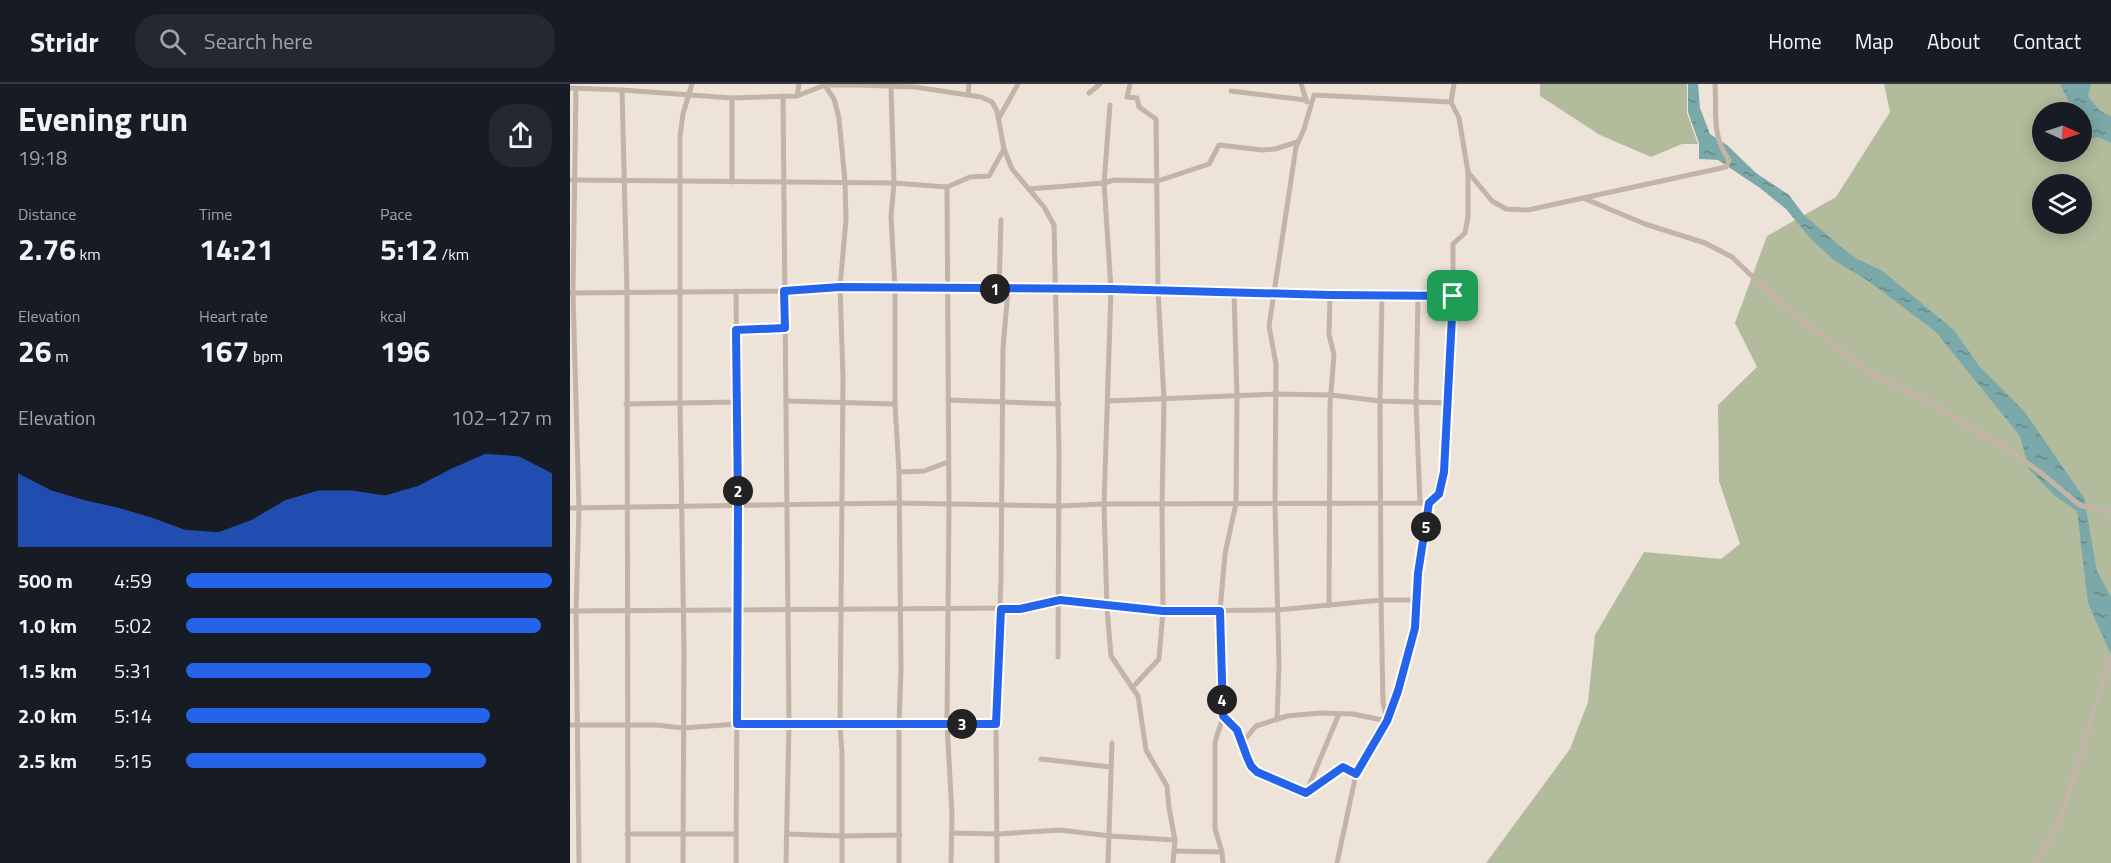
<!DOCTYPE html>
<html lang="en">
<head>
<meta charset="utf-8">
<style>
  :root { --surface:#171b24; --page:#242831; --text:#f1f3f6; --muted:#9ea1a6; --line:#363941; --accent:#2563eb }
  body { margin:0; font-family:"Titillium Web",sans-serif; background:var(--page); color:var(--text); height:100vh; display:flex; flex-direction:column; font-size:22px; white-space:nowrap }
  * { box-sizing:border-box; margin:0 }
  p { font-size:20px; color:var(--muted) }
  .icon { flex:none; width:33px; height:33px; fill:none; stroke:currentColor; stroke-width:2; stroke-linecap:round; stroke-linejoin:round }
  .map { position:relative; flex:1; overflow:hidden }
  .panel { display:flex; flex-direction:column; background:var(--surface); width:570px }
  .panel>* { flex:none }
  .needle { width:39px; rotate:93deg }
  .buttons { position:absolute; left:1462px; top:18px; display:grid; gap:12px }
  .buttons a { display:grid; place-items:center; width:60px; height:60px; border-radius:50%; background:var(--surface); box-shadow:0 3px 15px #0003; font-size:30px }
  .pin { position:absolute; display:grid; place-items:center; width:51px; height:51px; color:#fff; margin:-26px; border-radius:12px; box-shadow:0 3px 9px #0006 }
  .km { position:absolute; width:30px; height:30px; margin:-15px; border-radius:50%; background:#222; color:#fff; font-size:16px; line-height:30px; text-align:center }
  .round { display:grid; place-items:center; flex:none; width:63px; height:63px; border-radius:24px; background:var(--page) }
  .head { display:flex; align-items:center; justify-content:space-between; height:102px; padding:0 18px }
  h1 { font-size:33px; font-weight:700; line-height:45px }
  .metrics { display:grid; grid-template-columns:repeat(3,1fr); gap:9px; height:102px; padding:6px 18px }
  .metrics div { display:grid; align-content:center }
  .metrics b { font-size:30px; font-weight:700 }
  .metrics small { font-size:16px; font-weight:400 }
  .metrics p { font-size:16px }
  .chart { height:168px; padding:12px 18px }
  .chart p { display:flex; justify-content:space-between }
  .chart svg { width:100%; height:108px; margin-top:6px; fill:var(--accent); opacity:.7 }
  ul { padding:0 18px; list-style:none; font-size:20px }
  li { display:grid; grid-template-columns:96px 72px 1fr; align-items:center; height:45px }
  li i { height:15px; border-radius:8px; background:var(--accent) }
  header { display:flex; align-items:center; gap:36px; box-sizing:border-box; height:84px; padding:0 30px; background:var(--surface); border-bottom:2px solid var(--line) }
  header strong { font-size:28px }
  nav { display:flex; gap:33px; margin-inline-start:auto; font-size:21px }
  .search { width:420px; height:54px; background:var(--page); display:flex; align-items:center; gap:15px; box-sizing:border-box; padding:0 21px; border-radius:24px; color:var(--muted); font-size:22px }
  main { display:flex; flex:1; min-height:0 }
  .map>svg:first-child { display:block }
  .green { fill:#b2bb9b; fill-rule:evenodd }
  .water { fill:url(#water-ripples) }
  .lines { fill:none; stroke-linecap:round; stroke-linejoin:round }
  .minor { stroke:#c4b3a7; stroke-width:5 }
  .route-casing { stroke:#fff; stroke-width:12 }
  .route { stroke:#2563eb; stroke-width:8 }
</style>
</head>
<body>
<header>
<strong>Stridr</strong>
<div class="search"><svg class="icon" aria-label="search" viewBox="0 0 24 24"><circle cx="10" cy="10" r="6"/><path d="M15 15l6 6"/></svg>Search here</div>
<nav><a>Home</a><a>Map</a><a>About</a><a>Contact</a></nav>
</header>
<main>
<section class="panel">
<div class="head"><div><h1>Evening run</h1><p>19:18</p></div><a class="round"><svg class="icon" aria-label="share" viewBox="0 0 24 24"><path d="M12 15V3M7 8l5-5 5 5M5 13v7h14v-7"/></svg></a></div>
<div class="metrics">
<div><p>Distance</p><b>2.76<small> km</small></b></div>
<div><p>Time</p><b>14:21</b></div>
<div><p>Pace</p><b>5:12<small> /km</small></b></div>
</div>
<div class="metrics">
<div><p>Elevation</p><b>26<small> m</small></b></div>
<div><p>Heart rate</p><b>167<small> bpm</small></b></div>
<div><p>kcal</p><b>196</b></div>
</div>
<div class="chart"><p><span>Elevation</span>102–127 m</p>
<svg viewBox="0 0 160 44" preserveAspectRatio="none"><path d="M0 44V14L10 21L20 25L30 28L40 32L50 37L60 38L70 33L80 25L90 21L100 21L110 23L120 19L130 12L140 6L150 7L160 14V44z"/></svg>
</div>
<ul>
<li><b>500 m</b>4:59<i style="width:100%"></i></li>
<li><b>1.0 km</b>5:02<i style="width:97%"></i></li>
<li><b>1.5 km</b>5:31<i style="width:67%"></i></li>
<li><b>2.0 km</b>5:14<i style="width:83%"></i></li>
<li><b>2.5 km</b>5:15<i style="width:82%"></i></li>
</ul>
</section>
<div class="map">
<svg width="1541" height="779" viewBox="0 0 1541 779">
  <defs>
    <pattern id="water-ripples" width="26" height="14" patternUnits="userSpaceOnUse" patternTransform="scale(1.5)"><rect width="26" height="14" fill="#7ba8a8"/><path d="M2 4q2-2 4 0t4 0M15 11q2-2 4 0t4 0" fill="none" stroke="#658989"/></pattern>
  </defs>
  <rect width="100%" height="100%" fill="#eee3d9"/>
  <g class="green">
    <path d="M970 0H1117V29L1128 60H1112L1081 73 1030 51 970 12Z"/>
    <path d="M1314 0H1541V779H916L1000 665 1018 618 1025 551 1074 468 1151 475 1170 460 1149 397 1148 321 1187 283 1165 239 1197 152 1266 113 1320 28ZM1473 28H1512V68H1473ZM1473 100H1512V140H1473Z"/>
  </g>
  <g class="water">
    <path d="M1118 0H1128L1130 24 1140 50 1157 61 1186 89 1219 111 1234 131 1271 163 1287 175 1311 186 1384 246 1409 282 1454 327 1514 414 1527 487 1541 513V571L1518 519 1507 427 1485 412 1459 385 1450 352 1366 248 1297 196 1265 177 1241 155 1216 125 1190 104 1148 76 1129 75V59L1118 28Z"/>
    <path d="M1490 0H1521L1518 12 1530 27 1541 32V59L1528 53 1515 56 1512 52V28H1501L1500 20Z"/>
  </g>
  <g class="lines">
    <g class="minor">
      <path d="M254 0 264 15 269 34 275 98 276 135 270 203 273 293 270 641 272 669V779"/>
      <path d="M560 0 557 13 567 14 569 23 586 35 588 206 594 316 592 421 593 527 589 575 562 604"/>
      <path d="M731 0 737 18"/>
      <path d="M321 3 324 99 321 133 325 204V320L329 388 331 586 329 639V779"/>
      <path d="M0 4 52 6 162 14 227 12 255 1H288L345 3 411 13 422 18 427 27 434 65 442 85 474 123 484 141 489 367 488 573"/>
      <path d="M6 4 3 209 9 425 6 527 9 779"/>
      <path d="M52 6 57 208 58 779"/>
      <path d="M661 7 736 16"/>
      <path d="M519 9 530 0"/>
      <path d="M398 11 399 0"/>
      <path d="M213 12 219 640 216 779"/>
      <path d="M227 12 229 0"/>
      <path d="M540 21 534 99 541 205 534 420 537 524 541 572 568 612 576 666 597 702 599 724 605 756 603 779"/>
      <path d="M429 34 448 0"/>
      <path d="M898 88 922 117 936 125 958 126 1156 83 1159 76C1141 50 1147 30 1145 0"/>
      <path d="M2 96 324 99 377 103 400 93 419 92 434 65"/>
      <path d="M162 98V14"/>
      <path d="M377 103 379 420 377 640 382 731 381 779"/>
      <path d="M459 105 534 99 544 96 588 97 639 80 649 61 692 66 705 65 727 58"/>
      <path d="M1013 114 1075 140 1135 159 1162 173 1208 217 1298 288 1358 318 1437 365 1470 388 1507 419 1512 422 1541 428"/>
      <path d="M429 205 431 136"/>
      <path d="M664 208 667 313 666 419 655 470 650 527 653 632C657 637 664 641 667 647 676 660 675 676 687 688L736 709"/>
      <path d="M0 209 214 207 270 203 541 205 760 211 883 212"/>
      <path d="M812 211 810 317 811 516 813 618 817 637"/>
      <path d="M848 211 846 318 850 419"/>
      <path d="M166 246 215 244"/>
      <path d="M378 316 489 320"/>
      <path d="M217 317 325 320"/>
      <path d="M538 317 706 310 761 311 810 317 878 319"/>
      <path d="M56 320 167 318"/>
      <path d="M329 388 354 387 378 378"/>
      <path d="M0 424 329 419 490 422 532 420 859 419 869 410 872 401 883 220V160L895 149 898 133V88L889 34 881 18 884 0"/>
      <path d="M759 522 760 320 764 271 759 250 760 211"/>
      <path d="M0 527 450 524 490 516 593 527 707 526 811 516H848"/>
      <path d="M653 632C651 642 647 649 645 659V745L652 768 653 779"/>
      <path d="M707 636 709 582 705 421 706 280 699 242 726 63 734 45 744 11 881 18"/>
      <path d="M0 641H86L113 644 167 640H426"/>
      <path d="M672 659 686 642 717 632 750 629 783 630 817 637"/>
      <path d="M471 675 540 683"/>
      <path d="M737 708 773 683 786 690"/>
      <path d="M736 709 769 630"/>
      <path d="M382 749 428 750 490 746 540 752 605 756"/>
      <path d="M57 750H165"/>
      <path d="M217 750 272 752 330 751"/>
      <path d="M604 767 652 768"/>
      <path d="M113 779 114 568 110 319V52L113 30 122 0"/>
      <path d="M166 779 168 422 166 207"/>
      <path d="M427 779 426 640 431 493 433 264 438 206"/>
      <path d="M538 779 542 659"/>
      <path d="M767 779 786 690 817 637 828 607 845 544 848 489 859 419"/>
      <path d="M1466 779 1480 756 1492 731 1541 571"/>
    </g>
  </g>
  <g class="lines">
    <defs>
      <path id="route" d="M270 203 541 205 760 211 883 212 874 388 869 410 859 419 848 489 845 544 828 607 817 637 786 690 773 683 736 709 687 688 681 682 677 673 667 646 653 632 650 527H593L490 516 450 525H431L426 640H167L168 422 166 246 215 244 214 207Z"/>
    </defs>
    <use href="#route" class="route-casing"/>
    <use href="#route" class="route"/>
  </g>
</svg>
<div class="buttons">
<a><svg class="needle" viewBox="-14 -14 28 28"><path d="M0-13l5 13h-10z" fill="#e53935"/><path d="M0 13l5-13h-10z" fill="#9ea1a6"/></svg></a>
<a><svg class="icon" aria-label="layers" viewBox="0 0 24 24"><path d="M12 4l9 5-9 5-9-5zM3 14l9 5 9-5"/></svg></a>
</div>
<div class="pin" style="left:883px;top:212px;background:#1e9e55"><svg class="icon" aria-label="arrive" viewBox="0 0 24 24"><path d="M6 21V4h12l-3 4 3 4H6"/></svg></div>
<b class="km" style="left:425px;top:205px">1</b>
<b class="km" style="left:168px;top:407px">2</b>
<b class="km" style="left:392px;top:640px">3</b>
<b class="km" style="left:652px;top:616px">4</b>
<b class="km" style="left:856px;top:443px">5</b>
</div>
</main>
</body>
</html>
